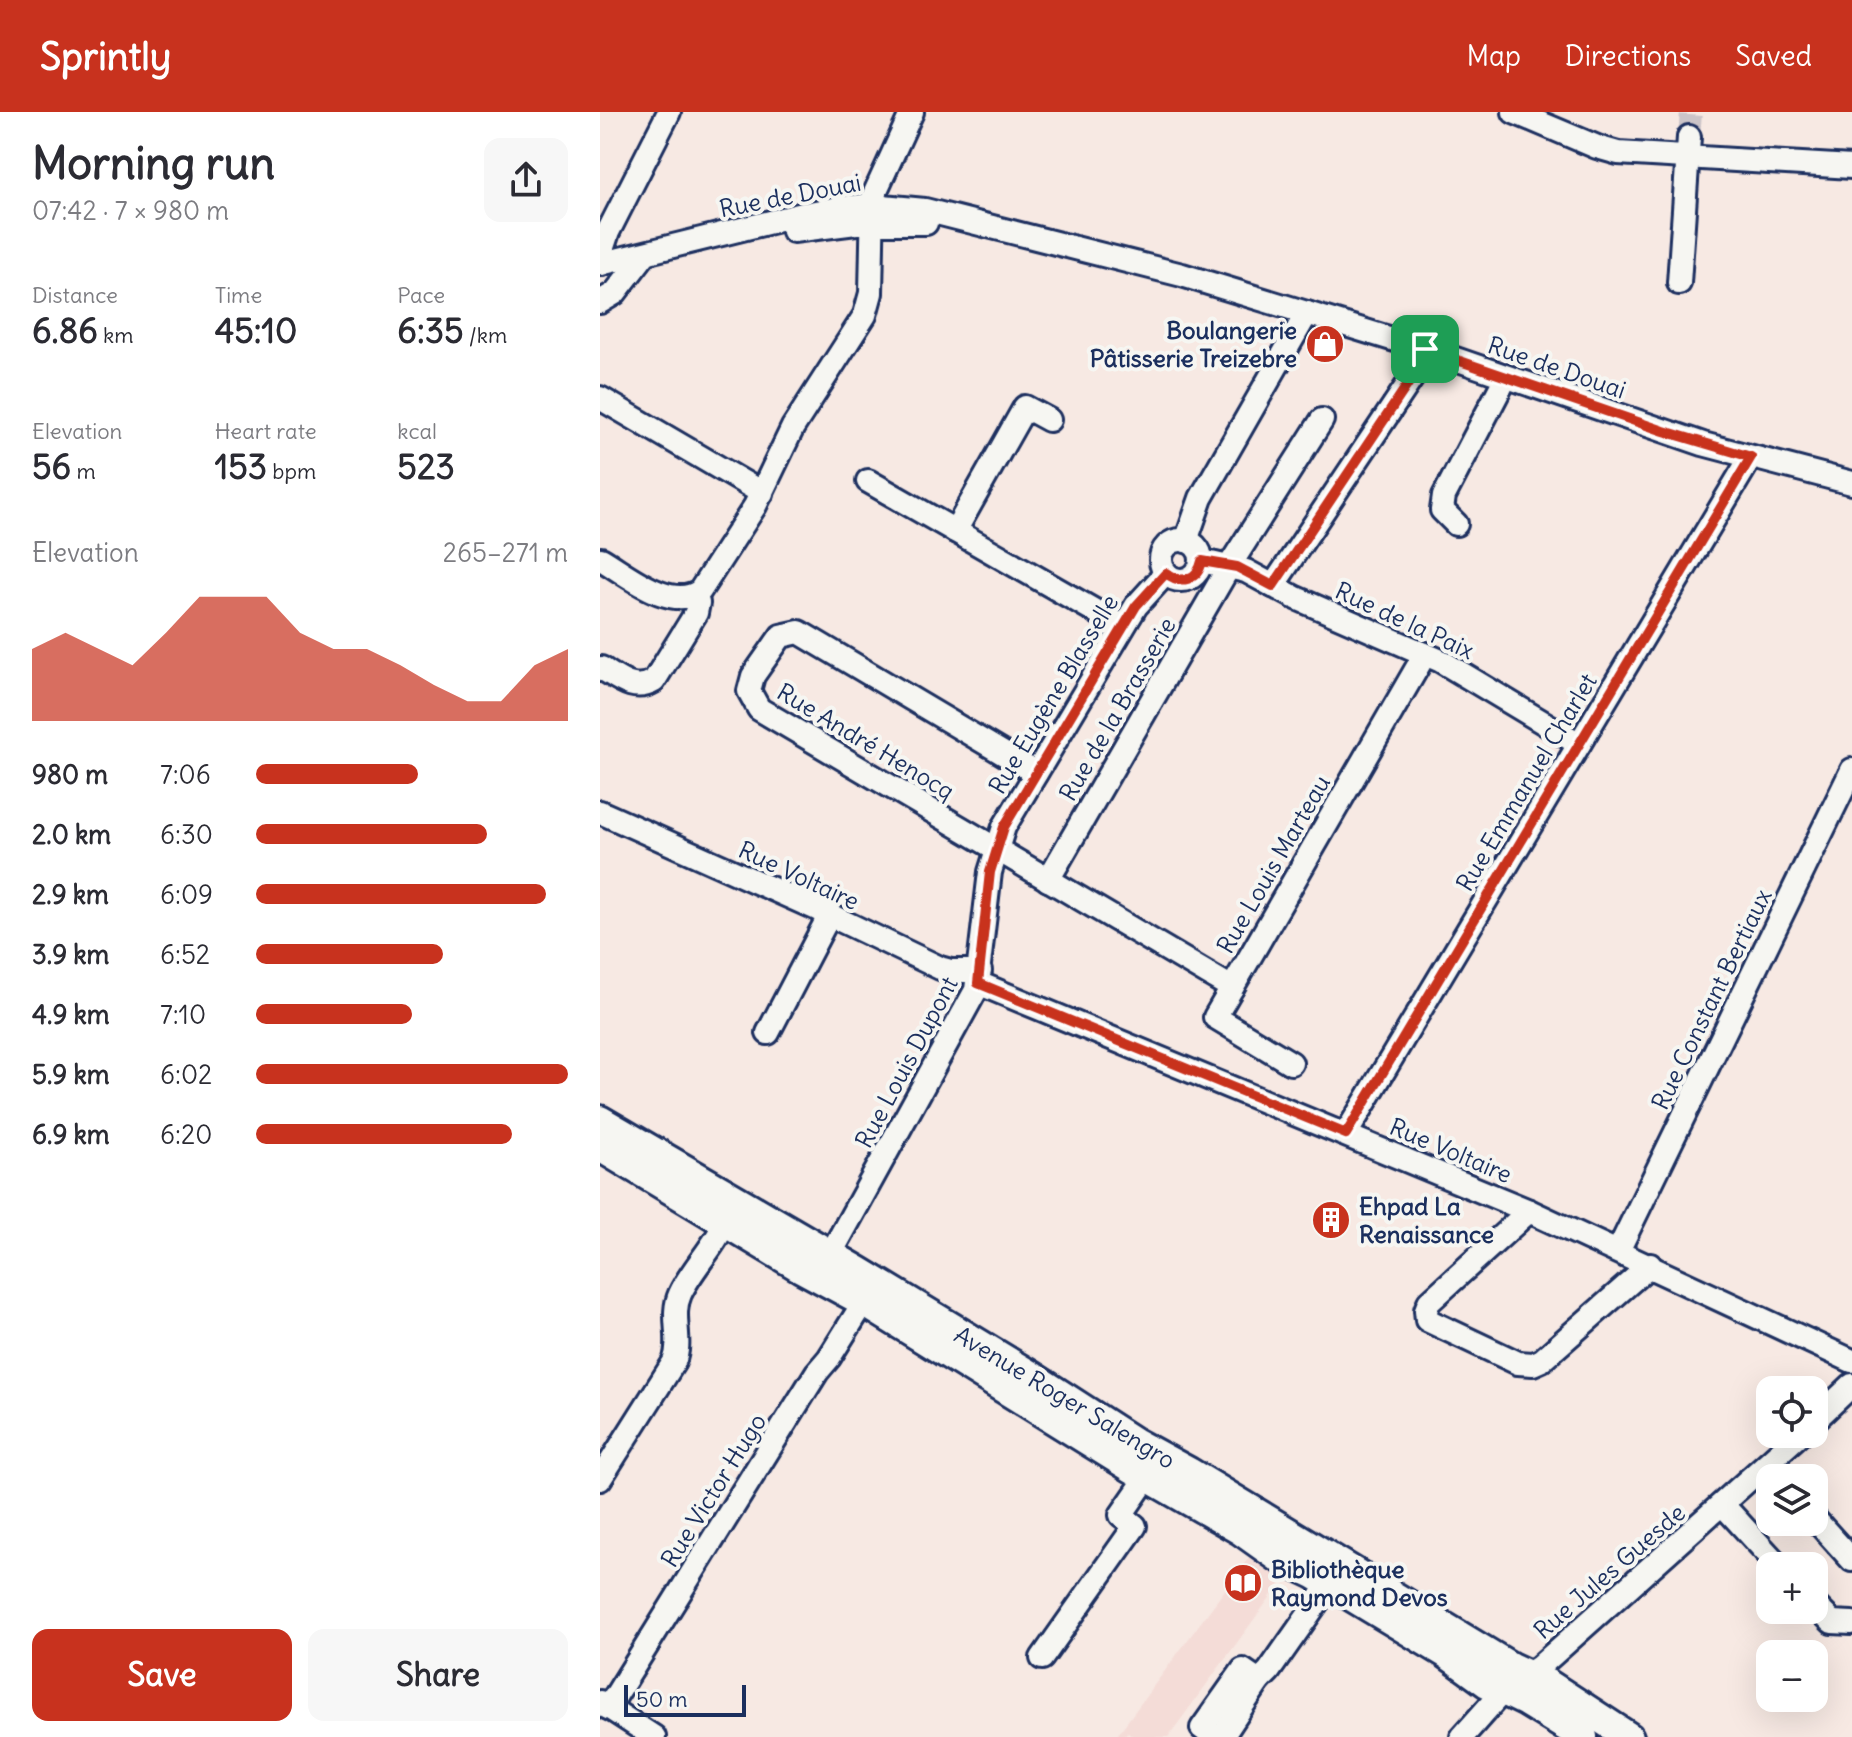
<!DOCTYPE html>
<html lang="en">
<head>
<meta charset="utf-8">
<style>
  :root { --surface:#fff; --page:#f7f7f7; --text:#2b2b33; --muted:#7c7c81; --accent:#c8321e }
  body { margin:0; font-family:Delius,sans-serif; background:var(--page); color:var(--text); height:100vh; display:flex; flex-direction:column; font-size:30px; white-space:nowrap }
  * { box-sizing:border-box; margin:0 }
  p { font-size:26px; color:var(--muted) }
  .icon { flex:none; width:44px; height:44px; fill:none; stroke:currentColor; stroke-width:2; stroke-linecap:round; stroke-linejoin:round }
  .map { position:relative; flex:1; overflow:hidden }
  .panel { display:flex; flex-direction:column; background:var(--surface); width:600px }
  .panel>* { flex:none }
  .fabs { position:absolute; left:1156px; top:1264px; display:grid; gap:16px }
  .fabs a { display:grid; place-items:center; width:72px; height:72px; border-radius:16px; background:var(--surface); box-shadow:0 8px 32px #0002; font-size:40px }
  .scale { position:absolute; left:24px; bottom:20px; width:122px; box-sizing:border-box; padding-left:8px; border:4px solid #1b2f5e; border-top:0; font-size:22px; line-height:28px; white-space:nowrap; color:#1b2f5e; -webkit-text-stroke:6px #f6f6f2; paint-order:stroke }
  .pin { position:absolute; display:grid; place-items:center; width:68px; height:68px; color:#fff; margin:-34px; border-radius:16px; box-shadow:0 4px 12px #0006 }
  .round { display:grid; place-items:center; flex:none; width:84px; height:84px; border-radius:16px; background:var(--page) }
  .head { display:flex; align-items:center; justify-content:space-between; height:136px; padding:0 32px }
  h1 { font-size:44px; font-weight:800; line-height:60px }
  .metrics { display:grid; grid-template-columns:repeat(3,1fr); gap:12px; height:136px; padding:8px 32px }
  .metrics div { display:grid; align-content:center }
  .metrics b { font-size:34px; font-weight:800 }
  .metrics small { font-size:22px; font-weight:400 }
  .metrics p { font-size:22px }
  .chart { height:224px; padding:16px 32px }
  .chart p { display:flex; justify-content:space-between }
  .chart svg { width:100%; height:144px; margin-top:8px; fill:var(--accent); opacity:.7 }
  .primary-button { display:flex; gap:16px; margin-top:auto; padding:16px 32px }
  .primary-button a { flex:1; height:92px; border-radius:16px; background:var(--accent); color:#fff; font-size:32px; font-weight:800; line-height:92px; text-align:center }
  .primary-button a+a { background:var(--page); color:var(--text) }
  ul { padding:0 32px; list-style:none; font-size:26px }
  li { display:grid; grid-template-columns:128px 96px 1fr; align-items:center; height:60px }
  li i { height:20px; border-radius:10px; background:var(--accent) }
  header { display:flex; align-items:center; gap:48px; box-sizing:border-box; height:112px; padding:0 40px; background:var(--accent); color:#fff }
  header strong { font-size:38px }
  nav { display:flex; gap:44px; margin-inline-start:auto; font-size:28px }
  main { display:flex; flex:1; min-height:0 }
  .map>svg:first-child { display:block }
  .built { fill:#f4dcd7 }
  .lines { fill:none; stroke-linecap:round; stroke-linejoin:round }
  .minor-tunnel { stroke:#cbc4c8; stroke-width:22; stroke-dasharray:22 11; stroke-linecap:butt }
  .minor-casing { stroke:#1b2f5e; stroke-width:28 }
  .major-casing { stroke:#1b2f5e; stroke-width:34 }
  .minor { stroke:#f6f6f2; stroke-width:22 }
  .major { stroke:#f6f6f2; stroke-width:28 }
  .route-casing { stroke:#fff; stroke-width:16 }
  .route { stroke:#c8321e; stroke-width:10 }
  .labels { text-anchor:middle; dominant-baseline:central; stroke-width:8; stroke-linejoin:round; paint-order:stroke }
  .street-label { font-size:24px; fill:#1b2f5e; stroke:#f6f6f2 }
  .poi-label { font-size:24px; font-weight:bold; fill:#1b2f5e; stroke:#f6f6f2; text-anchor:start }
</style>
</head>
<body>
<header>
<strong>Sprintly</strong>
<nav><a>Map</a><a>Directions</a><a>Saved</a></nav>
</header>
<main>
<section class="panel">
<div class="head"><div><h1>Morning run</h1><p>07:42 · 7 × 980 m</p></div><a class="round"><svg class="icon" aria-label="share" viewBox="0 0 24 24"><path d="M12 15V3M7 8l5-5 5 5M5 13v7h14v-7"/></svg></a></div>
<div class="metrics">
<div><p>Distance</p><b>6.86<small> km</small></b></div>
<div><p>Time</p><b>45:10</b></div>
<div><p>Pace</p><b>6:35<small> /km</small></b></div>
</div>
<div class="metrics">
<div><p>Elevation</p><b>56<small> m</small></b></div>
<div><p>Heart rate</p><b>153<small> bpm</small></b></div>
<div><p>kcal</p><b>523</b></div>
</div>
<div class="chart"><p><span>Elevation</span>265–271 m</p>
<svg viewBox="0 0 160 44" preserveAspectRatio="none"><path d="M0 44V22L10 17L20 22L30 27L40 17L50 6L60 6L70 6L80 17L90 22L100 22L110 27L120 33L130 38L140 38L150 27L160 22V44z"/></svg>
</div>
<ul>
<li><b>980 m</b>7:06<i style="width:52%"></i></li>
<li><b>2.0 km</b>6:30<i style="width:74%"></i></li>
<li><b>2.9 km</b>6:09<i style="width:93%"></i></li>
<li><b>3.9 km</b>6:52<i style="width:60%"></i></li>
<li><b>4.9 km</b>7:10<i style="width:50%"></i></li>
<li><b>5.9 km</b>6:02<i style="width:100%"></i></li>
<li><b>6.9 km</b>6:20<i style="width:82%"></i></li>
</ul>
<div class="primary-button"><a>Save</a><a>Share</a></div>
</section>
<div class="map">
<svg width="1252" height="1625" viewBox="0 0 1252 1625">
  <rect width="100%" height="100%" fill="#f7e9e3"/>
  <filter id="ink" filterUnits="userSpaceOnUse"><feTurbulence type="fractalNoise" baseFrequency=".0125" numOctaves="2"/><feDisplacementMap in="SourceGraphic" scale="16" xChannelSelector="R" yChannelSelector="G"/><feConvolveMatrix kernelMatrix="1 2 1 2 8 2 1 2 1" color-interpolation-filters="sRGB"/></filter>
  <g filter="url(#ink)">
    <path class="built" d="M653 1440 688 1461 568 1625H534L528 1620 522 1625 518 1622Z"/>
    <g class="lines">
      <path class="minor-tunnel" d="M1089 25 1091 0"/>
      <defs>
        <g id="minor">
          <path d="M914 0 997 35 1018 41 1252 55"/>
          <path d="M193 119 256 111H326"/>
          <path d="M0 152 203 102 239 96 272 93 325 98 582 163 841 242 1103 332 1252 371"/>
          <path d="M2 152 3 135 8 120 69 0"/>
          <path d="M1079 171 1089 25"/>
          <path d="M0 190 15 181 45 142"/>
          <path d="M0 286 162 381"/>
          <path d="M268 369 523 515"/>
          <path d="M856 412 842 398 844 384 906 265"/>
          <path d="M355 419 425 295 449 308"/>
          <circle cx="581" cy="448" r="20"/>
          <path d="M586 429 601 386 707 201"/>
          <path d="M1 447C27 462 71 500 100 479L155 394 193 315 265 203 271 181 273 85 312 0"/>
          <path d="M602 449 646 459 694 485 841 549 979 632"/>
          <path d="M673 474 812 266 825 237"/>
          <path d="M1 556C19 567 34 581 54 569L96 501 98 491 95 483"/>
          <path d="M436 661 199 520 181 524 153 564 149 579 159 597 632 876 825 542"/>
          <path d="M0 700 217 797 340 856 351 859H380"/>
          <path d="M448 768 630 453 722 308"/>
          <path d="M378 871 929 1099 1252 1249"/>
          <path d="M632 876 615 905 691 951"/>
          <path d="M168 921 229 804"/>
          <path d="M746 1022 1151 345"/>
          <path d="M929 1099 829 1190 826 1198 827 1208 918 1251 933 1252 942 1248 1050 1153"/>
          <path d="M1018 1139 1252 658"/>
          <path d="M218 1153 225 1148 235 1134 376 878 390 760 404 715 536 494 566 461"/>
          <path d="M1214 1309 1252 1273"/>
          <path d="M0 1367 74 1250C83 1228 70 1204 80 1182 93 1153 123 1128 129 1096"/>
          <path d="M1123 1393 1179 1454"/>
          <path d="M1214 1406 1252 1448"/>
          <path d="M1214 1492 1232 1510 1252 1511"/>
          <path d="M442 1546 535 1414 521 1403 548 1364"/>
          <path d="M0 1590 54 1625"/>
          <path d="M8 1596 217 1260 229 1246 264 1190"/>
          <path d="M614 1625 602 1616 643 1558 659 1569"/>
          <path d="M622 1625 659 1569 669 1559 730 1472"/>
          <path d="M862 1625 903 1579 939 1555 1200 1322"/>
        </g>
        <g id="major">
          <path d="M0 1008 259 1159 432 1264 534 1330 589 1360 911 1555 948 1572 1029 1625"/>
          <path d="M0 1035 201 1156 264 1190 532 1356 640 1418 678 1445 714 1462 847 1542 887 1571 926 1590 983 1625"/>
        </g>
      </defs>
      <use href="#minor" class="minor-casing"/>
      <use href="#major" class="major-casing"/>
      <use href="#minor" class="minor"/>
      <use href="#major" class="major"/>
    </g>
  </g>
  <g class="lines" filter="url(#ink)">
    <defs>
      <path id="route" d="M825 237 1064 319 1151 345 746 1022 378 871 390 760 404 715 536 494 566 461C581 473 598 468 602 449L637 455 673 474 812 266Z"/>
    </defs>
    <use href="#route" class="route-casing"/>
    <use href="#route" class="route"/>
  </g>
  <defs>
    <symbol id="shop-disc" viewBox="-11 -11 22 22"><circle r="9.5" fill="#c8321e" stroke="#f6f6f2"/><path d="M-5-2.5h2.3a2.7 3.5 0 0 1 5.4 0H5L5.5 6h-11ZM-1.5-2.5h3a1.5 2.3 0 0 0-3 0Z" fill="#fff"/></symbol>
    <symbol id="building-disc" viewBox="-11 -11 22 22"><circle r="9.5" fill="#c8321e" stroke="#f6f6f2"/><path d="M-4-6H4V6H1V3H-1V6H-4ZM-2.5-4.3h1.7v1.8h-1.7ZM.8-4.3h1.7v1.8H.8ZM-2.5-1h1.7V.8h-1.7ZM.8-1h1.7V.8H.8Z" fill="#fff"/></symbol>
    <symbol id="library-disc" viewBox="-11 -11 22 22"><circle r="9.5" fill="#c8321e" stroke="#f6f6f2"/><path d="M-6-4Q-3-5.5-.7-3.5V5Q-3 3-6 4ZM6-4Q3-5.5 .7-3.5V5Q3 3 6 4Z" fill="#fff"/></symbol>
  </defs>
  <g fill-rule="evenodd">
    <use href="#shop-disc" x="703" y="210" width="44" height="44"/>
    <use href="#building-disc" x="709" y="1086" width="44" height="44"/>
    <use href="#library-disc" x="621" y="1449" width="44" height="44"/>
  </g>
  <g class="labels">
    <g class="street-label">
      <text transform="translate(190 83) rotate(-11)">Rue de Douai</text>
      <text transform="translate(957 255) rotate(19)">Rue de Douai</text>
      <text transform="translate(805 508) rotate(25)">Rue de la Paix</text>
      <text transform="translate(453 582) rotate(-59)">Rue Eugène Blasselle</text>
      <text transform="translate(517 597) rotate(-60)">Rue de la Brasserie</text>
      <text transform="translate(266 629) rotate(31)">Rue André Henocq</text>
      <text transform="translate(926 670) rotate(-59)">Rue Emmanuel Charlet</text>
      <text transform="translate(673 752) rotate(-60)">Rue Louis Marteau</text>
      <text transform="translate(199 763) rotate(25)">Rue Voltaire</text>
      <text transform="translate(1111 887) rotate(-64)">Rue Constant Bertiaux</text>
      <text transform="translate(306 950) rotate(-62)">Rue Louis Dupont</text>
      <text transform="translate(851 1038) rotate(23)">Rue Voltaire</text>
      <text transform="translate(465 1285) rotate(31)">Avenue Roger Salengro</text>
      <text transform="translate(113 1378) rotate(-58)">Rue Victor Hugo</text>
      <text transform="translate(1009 1459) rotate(-41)">Rue Jules Guesde</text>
    </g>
    <g class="poi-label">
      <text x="697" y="218" text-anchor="end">Boulangerie<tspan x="697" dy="28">Pâtisserie Treizebre</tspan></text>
      <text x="759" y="1094">Ehpad La<tspan x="759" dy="28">Renaissance</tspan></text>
      <text x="671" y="1457">Bibliothèque<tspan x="671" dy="28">Raymond Devos</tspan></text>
    </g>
  </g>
</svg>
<div class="fabs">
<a><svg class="icon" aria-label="locate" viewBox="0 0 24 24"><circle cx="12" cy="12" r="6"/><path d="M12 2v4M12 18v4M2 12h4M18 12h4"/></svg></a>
<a><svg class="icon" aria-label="layers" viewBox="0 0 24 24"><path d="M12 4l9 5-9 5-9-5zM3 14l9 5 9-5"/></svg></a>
<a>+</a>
<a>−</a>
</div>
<div class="scale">50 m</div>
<div class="pin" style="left:825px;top:237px;background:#1e9e55"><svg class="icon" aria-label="arrive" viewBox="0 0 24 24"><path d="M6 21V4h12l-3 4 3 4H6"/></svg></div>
</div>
</main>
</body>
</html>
